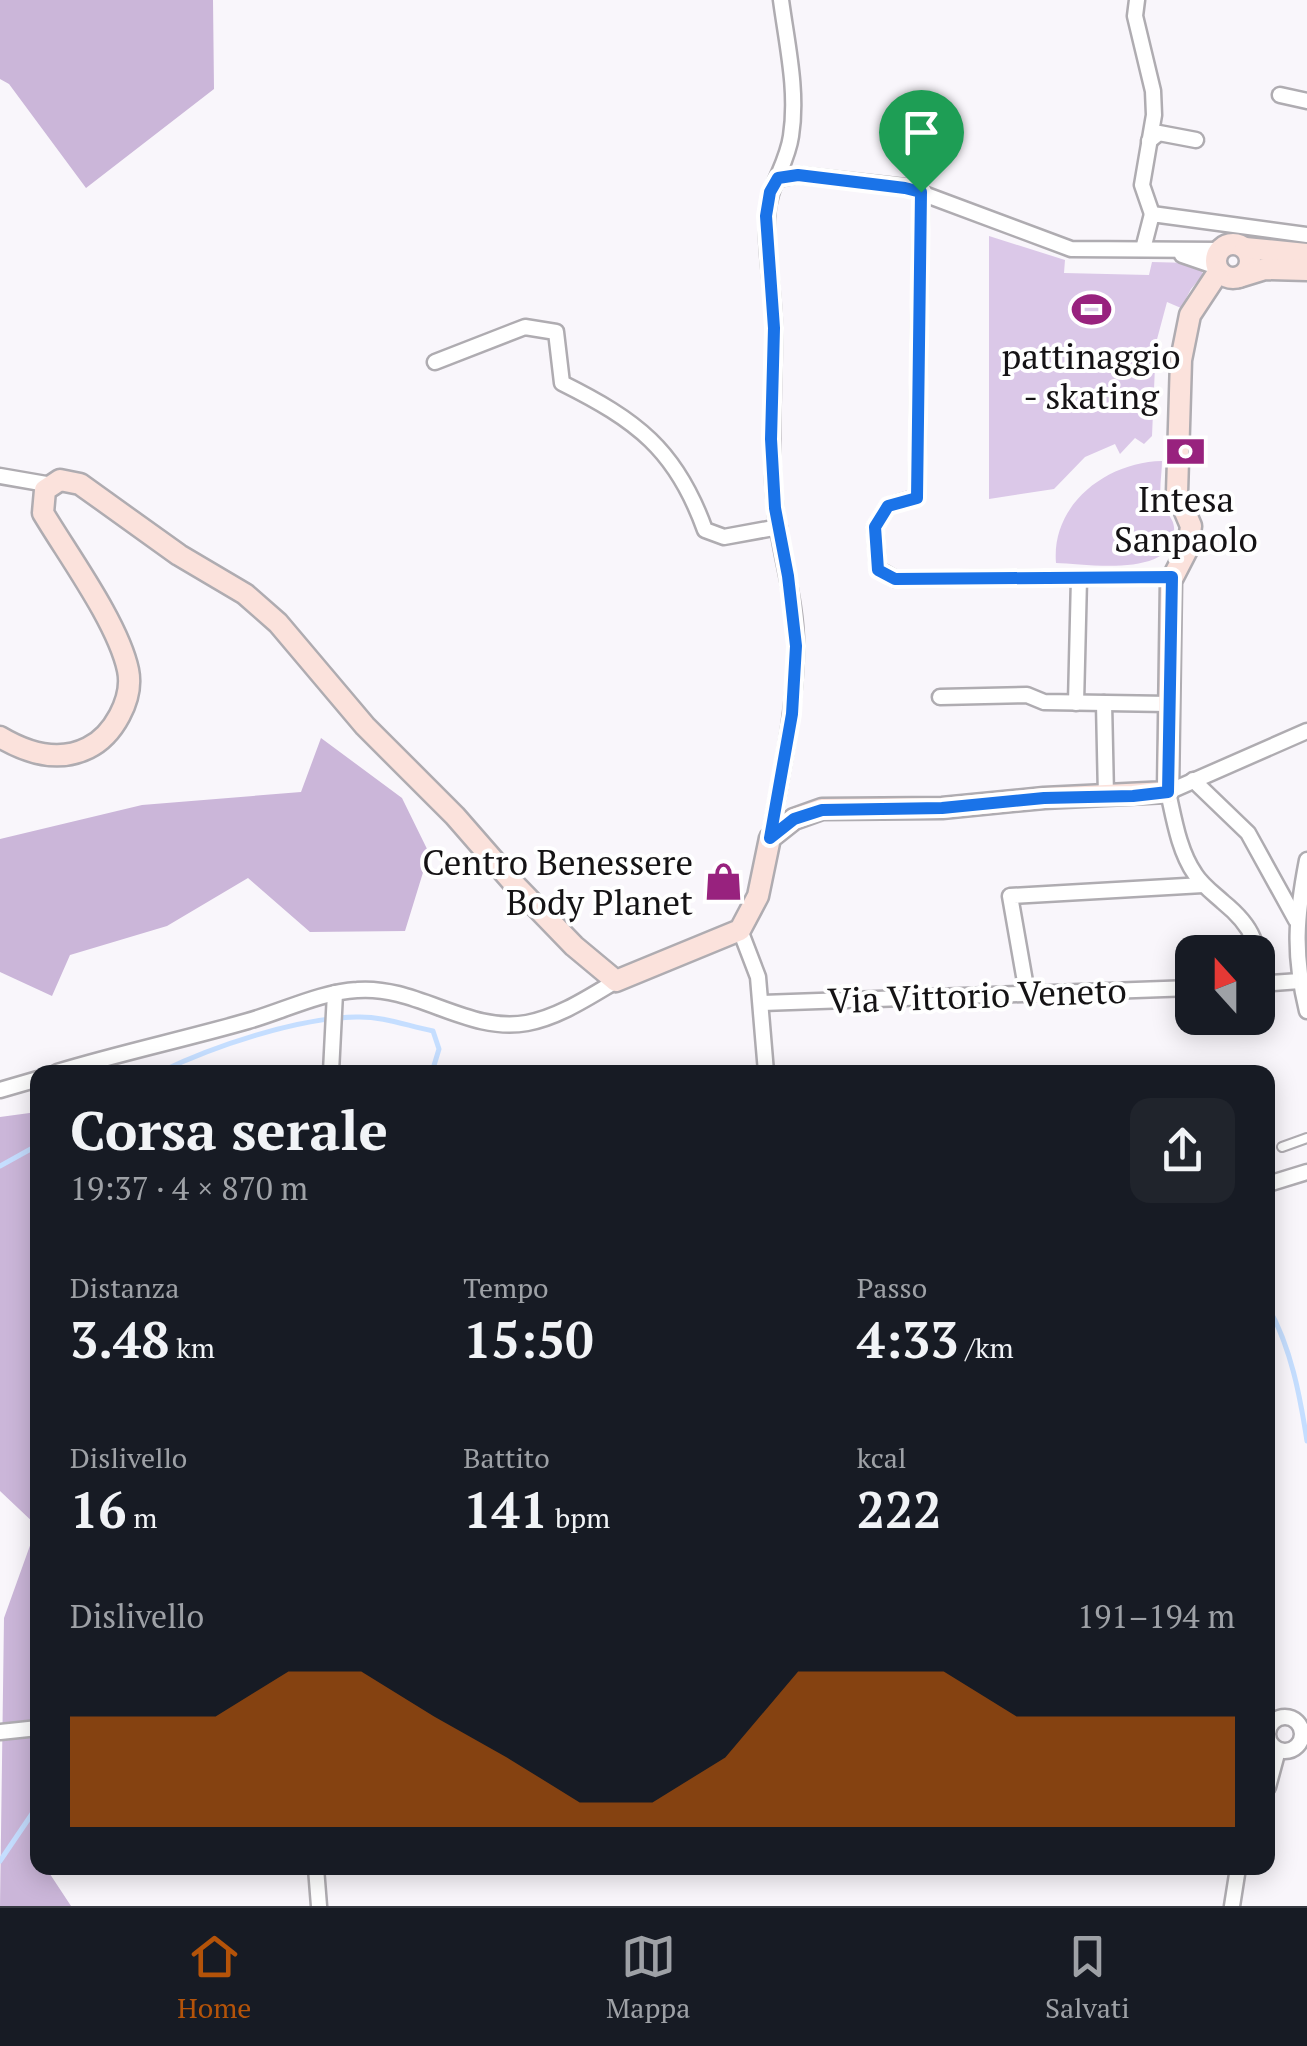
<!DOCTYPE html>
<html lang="it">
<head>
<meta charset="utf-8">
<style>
  :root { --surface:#171b24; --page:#20242c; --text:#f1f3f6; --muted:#9ea1a6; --line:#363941; --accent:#b45309 }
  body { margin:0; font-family:"PT Serif",serif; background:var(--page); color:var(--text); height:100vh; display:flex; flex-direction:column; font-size:38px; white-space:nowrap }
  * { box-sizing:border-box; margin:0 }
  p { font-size:32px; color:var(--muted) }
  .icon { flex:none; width:55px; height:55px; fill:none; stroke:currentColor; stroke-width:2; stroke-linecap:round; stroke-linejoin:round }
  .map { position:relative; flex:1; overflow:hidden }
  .panel { position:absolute; left:30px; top:1065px; width:1245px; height:810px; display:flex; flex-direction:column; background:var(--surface); border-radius:20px; box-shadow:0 5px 25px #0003 }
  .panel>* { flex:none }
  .needle { width:65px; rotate:339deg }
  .tools { position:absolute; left:1175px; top:935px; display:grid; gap:20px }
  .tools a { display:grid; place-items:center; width:100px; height:100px; border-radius:20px; background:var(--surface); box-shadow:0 5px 25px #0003; font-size:50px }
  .pin { position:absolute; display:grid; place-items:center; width:85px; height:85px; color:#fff; margin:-102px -42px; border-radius:50% 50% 50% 0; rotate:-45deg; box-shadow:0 0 10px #0007 }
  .pin .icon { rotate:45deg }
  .round { display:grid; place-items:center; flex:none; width:105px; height:105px; border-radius:20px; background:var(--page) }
  .overview { display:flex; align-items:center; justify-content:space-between; height:170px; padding:0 40px }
  h1 { font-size:55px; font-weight:700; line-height:75px }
  .metrics { display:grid; grid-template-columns:repeat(3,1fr); gap:15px; height:170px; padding:10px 40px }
  .metrics div { display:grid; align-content:center }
  .metrics b { font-size:50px; font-weight:700 }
  .metrics small { font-size:28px; font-weight:400 }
  .metrics p { font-size:28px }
  .chart { height:280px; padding:20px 40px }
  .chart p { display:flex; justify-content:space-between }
  .chart svg { width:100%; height:180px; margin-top:10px; fill:var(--accent); opacity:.7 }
  .menu { display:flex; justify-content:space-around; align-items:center; height:140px; border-top:2px solid var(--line); background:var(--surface); font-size:28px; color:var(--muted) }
  .menu a { display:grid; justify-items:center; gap:5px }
  .menu .selected { color:var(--accent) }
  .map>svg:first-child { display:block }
  .green { fill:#dbc8e8 }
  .forest { fill:#cbb6d9 }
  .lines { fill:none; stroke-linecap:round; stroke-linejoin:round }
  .stream { stroke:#c5deff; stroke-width:5 }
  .lane-casing { stroke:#afacb1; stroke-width:12 }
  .street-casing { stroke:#afacb1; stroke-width:19 }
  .secondary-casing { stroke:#afacb1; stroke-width:25 }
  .lane { stroke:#fff; stroke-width:8 }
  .street { stroke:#fff; stroke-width:14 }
  .secondary { stroke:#fbe2dc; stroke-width:20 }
  .route-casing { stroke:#fff; stroke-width:20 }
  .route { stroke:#1a73e8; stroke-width:12 }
  .labels { text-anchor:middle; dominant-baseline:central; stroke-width:8; stroke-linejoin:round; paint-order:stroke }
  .poi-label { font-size:35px; fill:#151315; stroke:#fff }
  .street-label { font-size:35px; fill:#151315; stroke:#fff }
</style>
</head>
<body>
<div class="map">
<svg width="1307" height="1906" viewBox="0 0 1307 1906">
  <rect width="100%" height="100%" fill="#f9f6fb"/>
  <g class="green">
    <path d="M989 236 1065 260 1064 273 1149 275 1152 262 1190 263 1201 266 1203 275 1191 289 1181 308 1167 302 1156 343 1152 436 1144 444 1135 438 1120 454 1115 444 1085 457 1054 489 989 499Z"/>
    <path d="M1162 461C1162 473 1159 488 1161 500 1162 510 1173 516 1174 527 1179 579 1088 564 1056 563 1051 504 1107 462 1162 461Z"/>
  </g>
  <g class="forest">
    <path d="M0 0H213L214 89 86 188 9 84 0 79Z"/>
    <path d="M321 738 402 798 429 853 405 931 310 932 248 878 167 926 70 955 52 996 0 972V839L142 805 301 792Z"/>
    <path d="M37 1112 38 1868H46L71 1906H0L4 1618 37 1526 0 1491V1117Z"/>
  </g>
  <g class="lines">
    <g class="stream">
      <path d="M160 1072C214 1046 297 1018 356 1017 384 1016 407 1026 433 1031L439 1049 432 1072"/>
      <path d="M0 1166 38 1145"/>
      <path d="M1268 1307C1291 1347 1300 1396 1307 1441"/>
      <path d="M0 1861 38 1805"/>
    </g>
    <defs>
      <path id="lane" d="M1282 1147 1307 1138"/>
      <g id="street">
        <path d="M1137 0 1135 16 1153 91 1154 115 1142 185 1152 214"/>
        <path d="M1280 95 1307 101"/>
        <path d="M1149 141 1159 133 1196 140"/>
        <path d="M778 179 798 175 905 187 1071 249 1220 250"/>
        <path d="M921 192 917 497 888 506 875 527 878 569 895 579 1172 577"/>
        <path d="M1143 249 1152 214 1307 235"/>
        <path d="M1182 255 1217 267"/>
        <path d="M435 362 525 327 556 332 562 383C636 420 676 449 705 530L724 537 779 527"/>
        <path d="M0 476 52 485"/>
        <path d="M940 697 1027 695 1044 702 1169 704"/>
        <path d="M1076 703 1079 578"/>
        <path d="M1104 703 1106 796"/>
        <path d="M1193 780 1248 833 1296 920"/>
        <path d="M770 838C781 775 795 712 796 649 797 600 779 553 775 505 769 447 774 389 774 330 774 292 765 254 767 216 768 187 787 165 791 136 798 91 787 45 781 0"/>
        <path d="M1307 860C1296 917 1293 954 1307 1011"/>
        <path d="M740 930 758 977 766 1072"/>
        <path d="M1258 984 1300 981"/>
        <path d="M1260 984C1258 944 1255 928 1223 902 1213 893 1202 885 1195 874 1179 851 1174 819 1168 792L1307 731"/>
        <path d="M1027 993 1010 896 1203 885"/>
        <path d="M762 1003 1192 988"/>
        <path d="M57 1072C120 1053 185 1039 248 1021 283 1011 321 992 357 990 416 985 469 1034 527 1023 559 1017 589 997 616 981"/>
        <path d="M331 1072 335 993"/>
        <path d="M0 1090 38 1079"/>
        <path d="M1268 1184 1307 1172"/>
        <circle cx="1285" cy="1734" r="17"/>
        <path d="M0 1732 38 1728"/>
        <path d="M1268 1787 1278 1750"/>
        <path d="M316 1868 319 1906"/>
        <path d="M1232 1906 1238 1868"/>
      </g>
      <g id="secondary">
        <circle cx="1233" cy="261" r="17"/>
        <path d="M1245 248 1307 254"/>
        <path d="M1239 277 1265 269 1307 270"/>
        <path d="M0 737C27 753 58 763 88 748 113 736 134 699 128 670 118 623 68 555 43 513L45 490 60 480 80 484 179 555 245 594 278 623 365 726 455 816 516 886 574 946 616 981 740 930 758 896 770 838 794 819 822 809 942 808 1044 798 1168 792 1171 581 1188 548 1191 526 1177 493 1181 360 1190 315 1219 271"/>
      </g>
    </defs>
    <use href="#lane" class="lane-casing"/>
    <use href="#street" class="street-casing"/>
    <use href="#secondary" class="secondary-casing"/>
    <use href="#lane" class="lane"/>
    <use href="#street" class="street"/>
    <use href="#secondary" class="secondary"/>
  </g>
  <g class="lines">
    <defs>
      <path id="route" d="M798 175 905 188 921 192 917 498 888 506 875 527 878 570 895 579 1172 577 1168 792 1133 796 1044 798 942 808 822 810 794 819 770 838 792 714 796 646 788 576 775 508 771 439 774 328 766 216 770 192 778 178Z"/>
    </defs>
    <use href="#route" class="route-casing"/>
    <use href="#route" class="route"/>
  </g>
  <defs>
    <symbol id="stadium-bare" viewBox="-9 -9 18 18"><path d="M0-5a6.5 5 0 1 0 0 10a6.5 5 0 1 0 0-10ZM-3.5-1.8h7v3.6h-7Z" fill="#98227e" stroke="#fff" stroke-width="2.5" paint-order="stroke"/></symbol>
    <symbol id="bank-bare" viewBox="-9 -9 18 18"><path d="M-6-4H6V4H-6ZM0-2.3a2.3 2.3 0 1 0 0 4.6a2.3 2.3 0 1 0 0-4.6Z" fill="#98227e" stroke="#fff" stroke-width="2.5" paint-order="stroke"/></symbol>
    <symbol id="shop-bare" viewBox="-9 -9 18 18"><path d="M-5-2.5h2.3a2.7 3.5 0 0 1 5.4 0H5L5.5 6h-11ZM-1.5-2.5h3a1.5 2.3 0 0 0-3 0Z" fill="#98227e" stroke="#fff" stroke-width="2.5" paint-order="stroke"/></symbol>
  </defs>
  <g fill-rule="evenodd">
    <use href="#stadium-bare" x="1064" y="282" width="55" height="55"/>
    <use href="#bank-bare" x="1158" y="424" width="55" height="55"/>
    <use href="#shop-bare" x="696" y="854" width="55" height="55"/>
  </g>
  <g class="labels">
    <g class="poi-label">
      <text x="1091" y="356">pattinaggio<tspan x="1091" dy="40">- skating</tspan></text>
      <text x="1186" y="499">Intesa<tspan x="1186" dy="40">Sanpaolo</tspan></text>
      <text x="693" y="862" text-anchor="end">Centro Benessere<tspan x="693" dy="40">Body Planet</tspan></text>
    </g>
    <g class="street-label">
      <text transform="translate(977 995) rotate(-2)">Via Vittorio Veneto</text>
    </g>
  </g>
</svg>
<div class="tools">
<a><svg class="needle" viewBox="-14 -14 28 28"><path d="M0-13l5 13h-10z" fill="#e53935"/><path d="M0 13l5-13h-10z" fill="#9ea1a6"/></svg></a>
</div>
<div class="pin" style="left:921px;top:192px;background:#1e9e55"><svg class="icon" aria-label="arrive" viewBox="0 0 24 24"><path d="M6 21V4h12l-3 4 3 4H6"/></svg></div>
<section class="panel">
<div class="overview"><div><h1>Corsa serale</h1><p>19:37 · 4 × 870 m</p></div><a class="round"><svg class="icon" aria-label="share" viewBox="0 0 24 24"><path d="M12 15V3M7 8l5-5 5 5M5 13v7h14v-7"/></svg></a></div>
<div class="metrics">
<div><p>Distanza</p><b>3.48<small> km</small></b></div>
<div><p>Tempo</p><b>15:50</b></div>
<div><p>Passo</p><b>4:33<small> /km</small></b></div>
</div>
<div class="metrics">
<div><p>Dislivello</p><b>16<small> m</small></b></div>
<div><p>Battito</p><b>141<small> bpm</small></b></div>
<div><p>kcal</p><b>222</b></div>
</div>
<div class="chart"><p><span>Dislivello</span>191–194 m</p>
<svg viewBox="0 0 160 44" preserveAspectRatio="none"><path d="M0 44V17L10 17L20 17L30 6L40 6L50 17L60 27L70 38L80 38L90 27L100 6L110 6L120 6L130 17L140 17L150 17L160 17V44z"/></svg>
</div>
</section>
</div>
<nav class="menu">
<a class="selected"><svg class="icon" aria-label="home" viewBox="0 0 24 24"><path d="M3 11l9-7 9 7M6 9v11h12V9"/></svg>Home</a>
<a><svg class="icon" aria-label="map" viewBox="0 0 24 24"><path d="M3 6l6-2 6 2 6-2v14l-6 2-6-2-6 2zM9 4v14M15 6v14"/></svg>Mappa</a>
<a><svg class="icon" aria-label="saved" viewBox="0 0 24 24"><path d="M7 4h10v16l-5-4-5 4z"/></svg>Salvati</a>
</nav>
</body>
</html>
